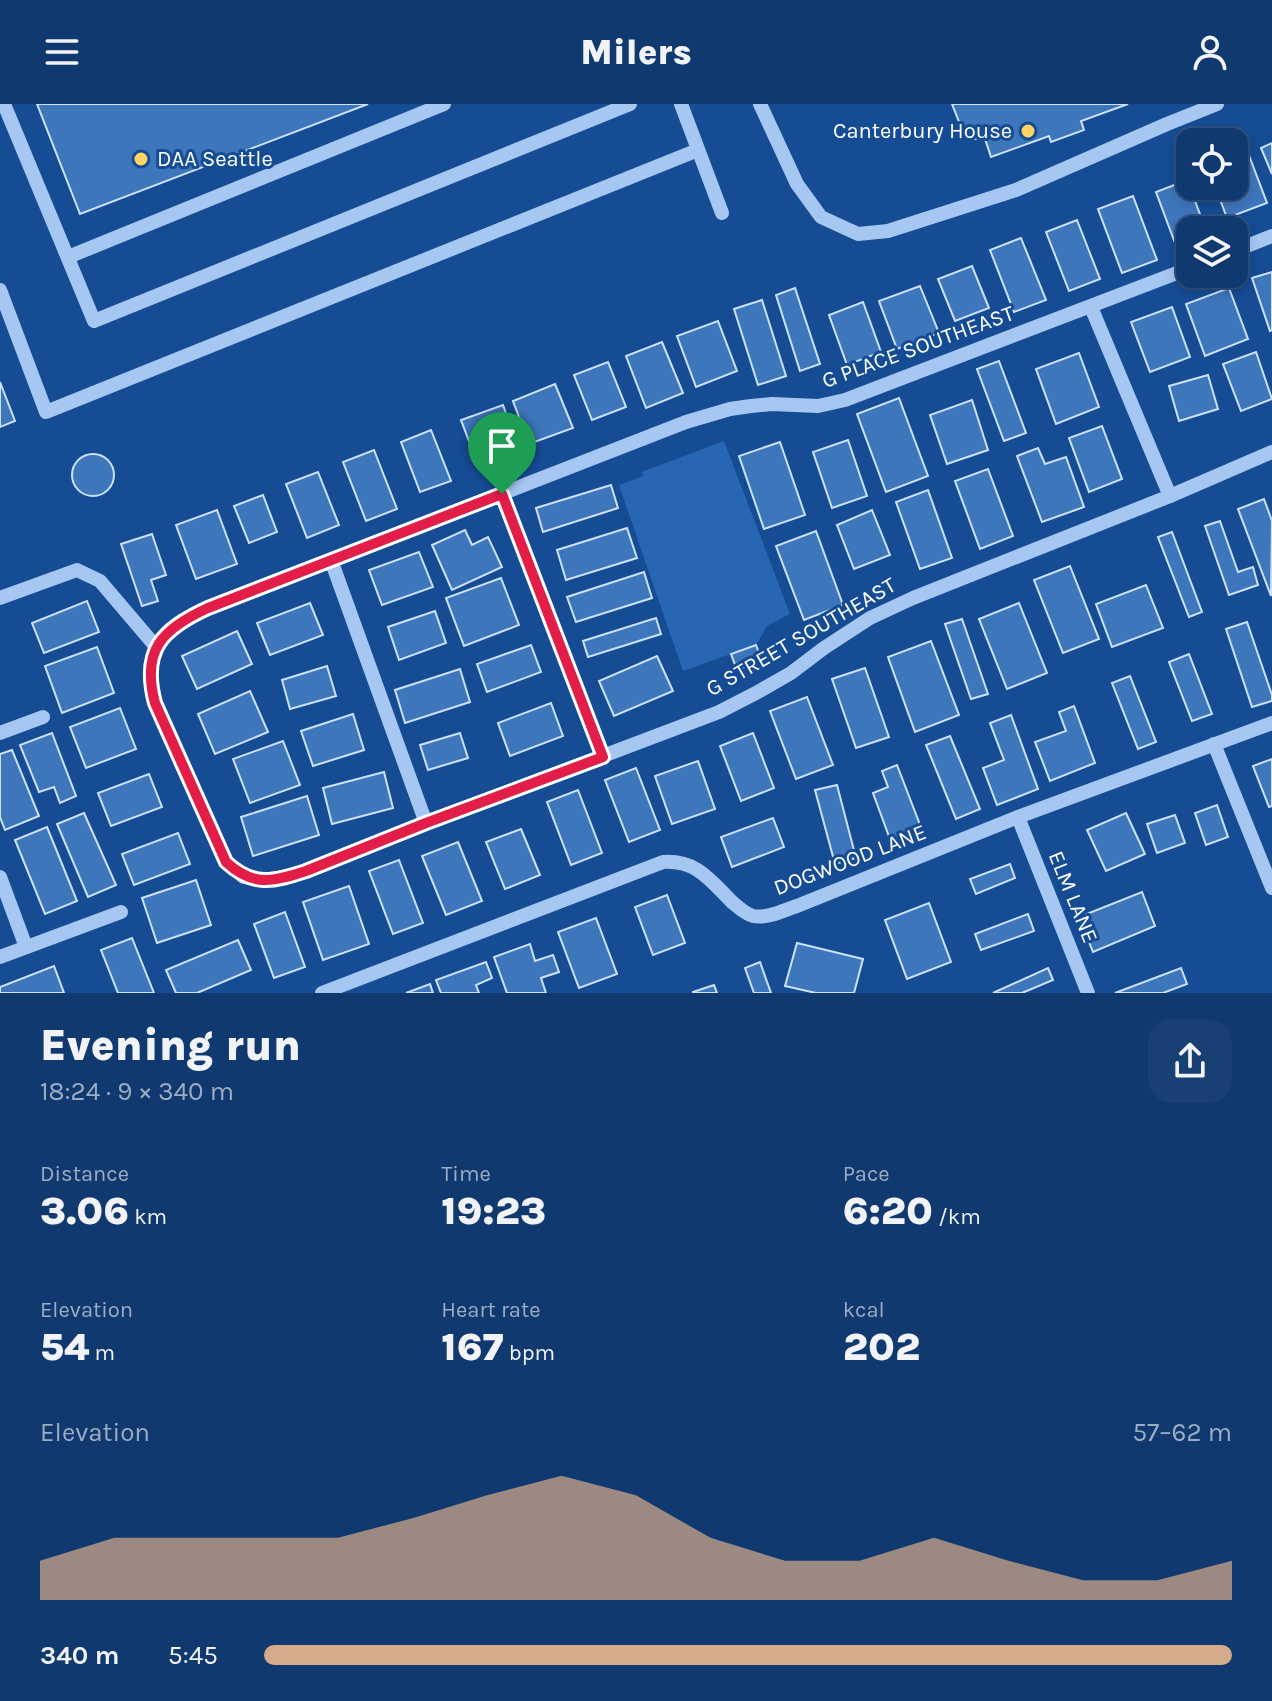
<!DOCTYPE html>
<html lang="en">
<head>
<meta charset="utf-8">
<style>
  :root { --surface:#10396f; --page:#194074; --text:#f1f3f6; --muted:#9cacc3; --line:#305382; --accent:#d6ab8b }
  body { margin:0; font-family:Karla,sans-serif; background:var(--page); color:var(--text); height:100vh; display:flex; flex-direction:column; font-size:30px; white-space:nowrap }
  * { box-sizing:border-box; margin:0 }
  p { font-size:26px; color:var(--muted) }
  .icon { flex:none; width:44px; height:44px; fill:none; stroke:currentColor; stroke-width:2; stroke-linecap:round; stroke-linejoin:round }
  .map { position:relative; height:889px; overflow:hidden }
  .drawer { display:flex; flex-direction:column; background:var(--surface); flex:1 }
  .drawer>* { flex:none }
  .tools { position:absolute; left:1176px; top:24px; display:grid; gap:16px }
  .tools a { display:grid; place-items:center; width:72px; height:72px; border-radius:16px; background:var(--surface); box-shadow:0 4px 12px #0003,0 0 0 2px var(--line); font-size:40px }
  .pin { position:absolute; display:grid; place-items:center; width:68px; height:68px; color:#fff; margin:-82px -34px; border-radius:50% 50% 50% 0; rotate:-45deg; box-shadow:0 0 8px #0007 }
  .pin .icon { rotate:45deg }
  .round { display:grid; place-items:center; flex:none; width:84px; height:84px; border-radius:24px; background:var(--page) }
  .summary { display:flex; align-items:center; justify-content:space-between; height:136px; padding:0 40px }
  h1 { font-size:44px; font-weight:800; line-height:60px }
  .metrics { display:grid; grid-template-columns:repeat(3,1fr); gap:12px; height:136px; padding:8px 40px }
  .metrics div { display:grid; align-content:center }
  .metrics b { font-size:40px; font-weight:800 }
  .metrics small { font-size:22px; font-weight:400 }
  .metrics p { font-size:22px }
  .chart { height:224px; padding:16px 40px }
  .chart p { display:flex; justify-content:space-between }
  .chart svg { width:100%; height:144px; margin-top:8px; fill:var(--accent); opacity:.7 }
  ul { padding:0 40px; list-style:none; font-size:26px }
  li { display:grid; grid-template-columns:128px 96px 1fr; align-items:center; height:60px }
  li i { height:20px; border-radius:10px; background:var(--accent) }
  header { display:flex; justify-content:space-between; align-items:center; height:104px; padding:0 40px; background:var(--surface); font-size:36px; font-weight:800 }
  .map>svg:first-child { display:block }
  .green { fill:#2866b3 }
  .building { fill:#3e76bc; stroke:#cce2fc; stroke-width:2 }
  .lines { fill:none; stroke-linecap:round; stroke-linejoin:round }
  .minor { stroke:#a5c7f1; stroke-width:14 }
  .route-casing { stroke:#fff; stroke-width:16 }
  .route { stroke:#e11d48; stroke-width:10 }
  .poi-dot { fill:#ffd365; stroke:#154c94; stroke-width:3 }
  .labels { text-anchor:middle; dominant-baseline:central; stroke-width:6; stroke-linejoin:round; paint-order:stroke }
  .poi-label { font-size:22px; fill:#fff; stroke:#154c94; text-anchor:end }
  .street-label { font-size:22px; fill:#fff; stroke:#154c94 }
</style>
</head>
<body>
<header><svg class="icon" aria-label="menu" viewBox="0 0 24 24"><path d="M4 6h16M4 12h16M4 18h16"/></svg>Milers<svg class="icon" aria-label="person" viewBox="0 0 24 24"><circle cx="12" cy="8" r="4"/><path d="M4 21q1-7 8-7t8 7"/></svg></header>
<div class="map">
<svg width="1272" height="889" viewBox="0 0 1272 889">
  <rect width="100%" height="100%" fill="#154c94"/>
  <path class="green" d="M724 337 790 510 767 522 756 541 683 567 619 381 643 372 642 368Z"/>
  <g class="building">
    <path d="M37 0H368L80 110Z"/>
    <path d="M952 0H1128L1081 17 1084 26 1051 38 1049 32 991 53 984 32 975 35 972 24 963 28Z"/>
    <path d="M1272 39V70L1261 44Z"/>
    <path d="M1247 46 1267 99 1227 114 1215 82H1234V51Z"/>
    <path d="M1187 76 1206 126H1190V133L1175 139 1156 88Z"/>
    <path d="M1133 92 1157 156 1122 169 1098 105Z"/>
    <path d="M1077 116 1100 175 1069 187 1046 128Z"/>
    <path d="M1021 134 1046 196 1014 208 990 146Z"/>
    <path d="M972 162 989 204 955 217 938 175Z"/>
    <path d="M1272 168V226L1270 227 1252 174Z"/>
    <path d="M920 182 939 229 897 245 879 197Z"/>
    <path d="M795 184 820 260 800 267 776 191Z"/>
    <path d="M1229 184 1248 235 1205 252 1186 200Z"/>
    <path d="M762 196 786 272 758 281 734 205Z"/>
    <path d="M863 198 881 248 847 261 829 211Z"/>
    <path d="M1172 203 1190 253 1150 268 1131 218Z"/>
    <path d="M718 217 737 267 696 283 677 232Z"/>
    <path d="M662 238 683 289 646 304 626 252Z"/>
    <path d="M1256 248 1272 295 1241 307 1223 260Z"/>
    <path d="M1079 249 1099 303 1056 320 1036 265Z"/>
    <path d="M999 257 1026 329 1004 337 977 265Z"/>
    <path d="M608 258 626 303 592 316 574 271Z"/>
    <path d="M1208 271 1218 305 1179 317 1169 282Z"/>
    <path d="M0 278 15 317 0 323Z"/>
    <path d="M555 280 573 324 529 340 513 297Z"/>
    <path d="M899 294 928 372 886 388 857 310Z"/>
    <path d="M972 296 988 346 947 360 930 311Z"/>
    <path d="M503 301 519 345 478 361 461 316Z"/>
    <path d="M1102 322 1122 375 1089 388 1069 334Z"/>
    <path d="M431 326 451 377 420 388 401 338Z"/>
    <path d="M848 336 867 392 832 404 813 348Z"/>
    <path d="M780 338 805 411 764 425 739 352Z"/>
    <path d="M1038 344 1045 360 1066 353 1084 403 1042 418 1017 352Z"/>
    <path d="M374 346 397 405 366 417 343 358Z"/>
    <circle cx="93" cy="371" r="21"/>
    <path d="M988 365 1013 432 980 445 955 377Z"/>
    <path d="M318 368 339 421 307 434 286 380Z"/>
    <path d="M611 381 618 404 543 428 536 404Z"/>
    <path d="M928 386 952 454 920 465 896 398Z"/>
    <path d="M263 391 277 428 249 439 234 402Z"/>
    <path d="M1264 395 1272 417 1271 492 1238 405Z"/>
    <path d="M217 406 237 460 196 475 176 421Z"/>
    <path d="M872 406 890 451 854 465 837 421Z"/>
    <path d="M1220 417 1238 468 1253 463 1258 481 1229 491 1205 422Z"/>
    <path d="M627 424 637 454 566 476 557 446Z"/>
    <path d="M465 426 472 441 488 433 502 463 452 486 432 441Z"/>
    <path d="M816 427 843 501 804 516 776 442Z"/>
    <path d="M1172 428 1202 508 1189 513 1158 433Z"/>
    <path d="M152 430 166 471 151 476 158 497 142 502 121 440Z"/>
    <path d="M419 448 433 483 382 501 369 466Z"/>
    <path d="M1070 462 1099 535 1063 549 1034 476Z"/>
    <path d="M644 468 652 494 576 518 567 493Z"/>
    <path d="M501 474 519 521 464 542 446 494Z"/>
    <path d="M1146 481 1163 524 1112 543 1096 500Z"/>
    <path d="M87 497 99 528 44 549 32 519Z"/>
    <path d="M310 499 323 531 270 551 257 519Z"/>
    <path d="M1019 499 1047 569 1007 585 979 515Z"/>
    <path d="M435 507 446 539 399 556 388 523Z"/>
    <path d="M656 514 661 530 588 553 583 537Z"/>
    <path d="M962 515 988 590 971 595 945 520Z"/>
    <path d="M1247 518 1272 591V597L1252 603 1226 525Z"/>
    <path d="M237 527 252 560 197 585 182 552Z"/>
    <path d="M931 537 959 611 915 628 888 553Z"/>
    <path d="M531 541 541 568 487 588 477 560Z"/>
    <path d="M756 541 762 557 737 566 731 550Z"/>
    <path d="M97 543 114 589 62 609 45 562Z"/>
    <path d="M1189 550 1212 610 1192 617 1169 558Z"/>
    <path d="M657 552 673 587 614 612 599 577Z"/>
    <path d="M327 562 336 592 290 605 282 576Z"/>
    <path d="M865 564 889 633 856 644 832 575Z"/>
    <path d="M460 565 470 598 405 619 395 586Z"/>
    <path d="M1130 572 1156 638 1138 645 1112 579Z"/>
    <path d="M250 587 268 628 215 650 198 610Z"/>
    <path d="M807 593 833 661 796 675 770 607Z"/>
    <path d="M551 599 563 632 510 652 498 619Z"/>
    <path d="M1074 602 1095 659 1050 677 1035 638 1066 627 1059 608Z"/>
    <path d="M120 604 136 645 86 664 70 623Z"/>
    <path d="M353 610 364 646 313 662 301 627Z"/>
    <path d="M1011 611 1038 685 997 701 983 664 1004 656 990 619Z"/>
    <path d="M52 629 76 692 60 699 54 683 39 688 20 641Z"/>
    <path d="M460 629 468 654 428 666 420 641Z"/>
    <path d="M753 629 774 684 741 697 720 642Z"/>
    <path d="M950 632 980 705 956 715 926 641Z"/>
    <path d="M283 637 300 681 250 699 233 655Z"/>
    <path d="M12 646 39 712 5 726 0 713V650Z"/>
    <path d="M1272 655V702L1269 703 1253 662Z"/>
    <path d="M698 657 715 705 672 720 655 672Z"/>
    <path d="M897 661 922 726 891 738 873 689 888 683 882 667Z"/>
    <path d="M636 664 660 726 629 738 605 676Z"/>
    <path d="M384 668 393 704 332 720 323 684Z"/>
    <path d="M149 670 162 703 111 722 98 689Z"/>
    <path d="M837 681 856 754 835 760 815 686Z"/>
    <path d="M578 686 602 749 571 761 547 698Z"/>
    <path d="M307 692 319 731 253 752 241 713Z"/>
    <path d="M1217 701 1228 733 1206 741 1195 709Z"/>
    <path d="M84 709 116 781 88 793 57 720Z"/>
    <path d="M1126 709 1145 750 1106 767 1087 726Z"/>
    <path d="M1175 711 1185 739 1157 749 1147 720Z"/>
    <path d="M773 714 784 743 732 763 721 733Z"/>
    <path d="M47 723 77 797 45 810 15 736Z"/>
    <path d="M521 725 540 771 505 785 486 738Z"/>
    <path d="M178 729 190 760 134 781 122 750Z"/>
    <path d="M458 738 482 797 446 811 422 752Z"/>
    <path d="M399 756 423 819 393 830 369 767Z"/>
    <path d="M1010 760 1015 774 976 790 970 775Z"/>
    <path d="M196 776 211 821 157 839 142 794Z"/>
    <path d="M349 782 369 840 323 856 303 798Z"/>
    <path d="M1142 788 1155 822 1093 848 1079 813Z"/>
    <path d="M667 791 685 839 653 851 635 803Z"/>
    <path d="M929 799 951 858 907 875 885 816Z"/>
    <path d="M285 808 305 863 274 874 254 820Z"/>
    <path d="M1028 810 1034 827 981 846 975 830Z"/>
    <path d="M596 814 617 870 579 884 558 828Z"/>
    <path d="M132 834 154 889H118L101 846Z"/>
    <path d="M238 836 251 866 197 889H176L166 866Z"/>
    <path d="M797 839 863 855 854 889H816L785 882Z"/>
    <path d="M530 840 535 857 553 851 559 868 541 874 546 889H507L494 853Z"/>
    <path d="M486 858 492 874 476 881 479 889H441L436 876Z"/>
    <path d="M760 858 771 889H754L745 864Z"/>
    <path d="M54 862 64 889H0V883Z"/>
    <path d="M1048 864 1053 876 1022 889H993Z"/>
    <path d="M1181 864 1187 880 1163 889H1115Z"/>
    <path d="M430 880 433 889H406Z"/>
    <path d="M714 881 717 889H693V888Z"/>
  </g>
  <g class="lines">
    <g class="minor">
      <path d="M4 0 94 217 630 0"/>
      <path d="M681 0 722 109"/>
      <path d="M760 0 797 80 821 113 858 130 888 127 1016 86 1167 20 1217 0"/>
      <path d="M1234 147 1272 132"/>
      <path d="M68 153 444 0"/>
      <path d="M1190 164 845 296 818 302 772 300 751 302 730 305 686 318 208 504C162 526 141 546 155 599L226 758 244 773 254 775 265 776 291 772 426 719 719 608 756 589 791 569 824 544 870 514 913 494 1170 392 1272 348"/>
      <path d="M0 186 46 308 698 46"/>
      <path d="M1091 203 1170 392"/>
      <path d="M502 390 603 653"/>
      <path d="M331 456 426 719"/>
      <path d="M0 494 77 466 100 477 157 544"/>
      <path d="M0 629 43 613"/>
      <path d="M1214 640 1272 784"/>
      <path d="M1018 713 1088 889"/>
      <path d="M0 773 26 843"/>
      <path d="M0 853 121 808"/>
      <path d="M322 889 663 758C697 756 710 776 732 798 738 803 745 810 753 812 767 815 784 806 797 802L1018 713 1272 619"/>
    </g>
  </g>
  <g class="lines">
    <defs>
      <path id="route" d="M502 390 603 653 426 719 306 767C273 778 253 783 226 758L155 599C141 546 162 525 208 504Z"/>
    </defs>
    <use href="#route" class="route-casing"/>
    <use href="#route" class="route"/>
  </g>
  <g class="poi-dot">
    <circle cx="1028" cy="27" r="8"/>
    <circle cx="141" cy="55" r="8"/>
  </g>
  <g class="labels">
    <g class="poi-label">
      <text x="1012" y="27">Canterbury House</text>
      <text x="157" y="55" text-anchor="start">DAA Seattle</text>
    </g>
    <g class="street-label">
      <text transform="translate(918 243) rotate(-20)">G PLACE SOUTHEAST</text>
      <text transform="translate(801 533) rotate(-30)">G STREET SOUTHEAST</text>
      <text transform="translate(850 756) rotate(-21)">DOGWOOD LANE</text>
      <text transform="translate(1073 793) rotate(68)">ELM LANE</text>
    </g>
  </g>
</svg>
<div class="tools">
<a><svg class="icon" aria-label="locate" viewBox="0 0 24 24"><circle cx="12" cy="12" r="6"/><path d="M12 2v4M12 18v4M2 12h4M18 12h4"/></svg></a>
<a><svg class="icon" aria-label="layers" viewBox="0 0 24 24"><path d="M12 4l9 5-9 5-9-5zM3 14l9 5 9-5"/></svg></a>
</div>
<div class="pin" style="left:502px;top:390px;background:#1e9e55"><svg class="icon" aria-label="arrive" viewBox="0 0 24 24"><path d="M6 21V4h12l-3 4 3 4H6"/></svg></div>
</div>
<section class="drawer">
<div class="summary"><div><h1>Evening run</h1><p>18:24 · 9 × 340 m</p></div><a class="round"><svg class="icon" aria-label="share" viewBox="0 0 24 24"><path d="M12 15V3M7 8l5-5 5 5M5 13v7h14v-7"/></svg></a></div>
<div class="metrics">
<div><p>Distance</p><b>3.06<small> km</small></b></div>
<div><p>Time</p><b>19:23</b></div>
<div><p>Pace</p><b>6:20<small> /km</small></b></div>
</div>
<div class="metrics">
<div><p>Elevation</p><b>54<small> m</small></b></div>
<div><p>Heart rate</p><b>167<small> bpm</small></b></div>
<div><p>kcal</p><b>202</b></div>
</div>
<div class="chart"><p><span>Elevation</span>57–62 m</p>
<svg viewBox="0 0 160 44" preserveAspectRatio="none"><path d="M0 44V32L10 25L20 25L30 25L40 25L50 19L60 12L70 6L80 12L90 25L100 32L110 32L120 25L130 32L140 38L150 38L160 32V44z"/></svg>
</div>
<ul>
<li><b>340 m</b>5:45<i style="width:100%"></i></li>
</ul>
</section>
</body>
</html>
